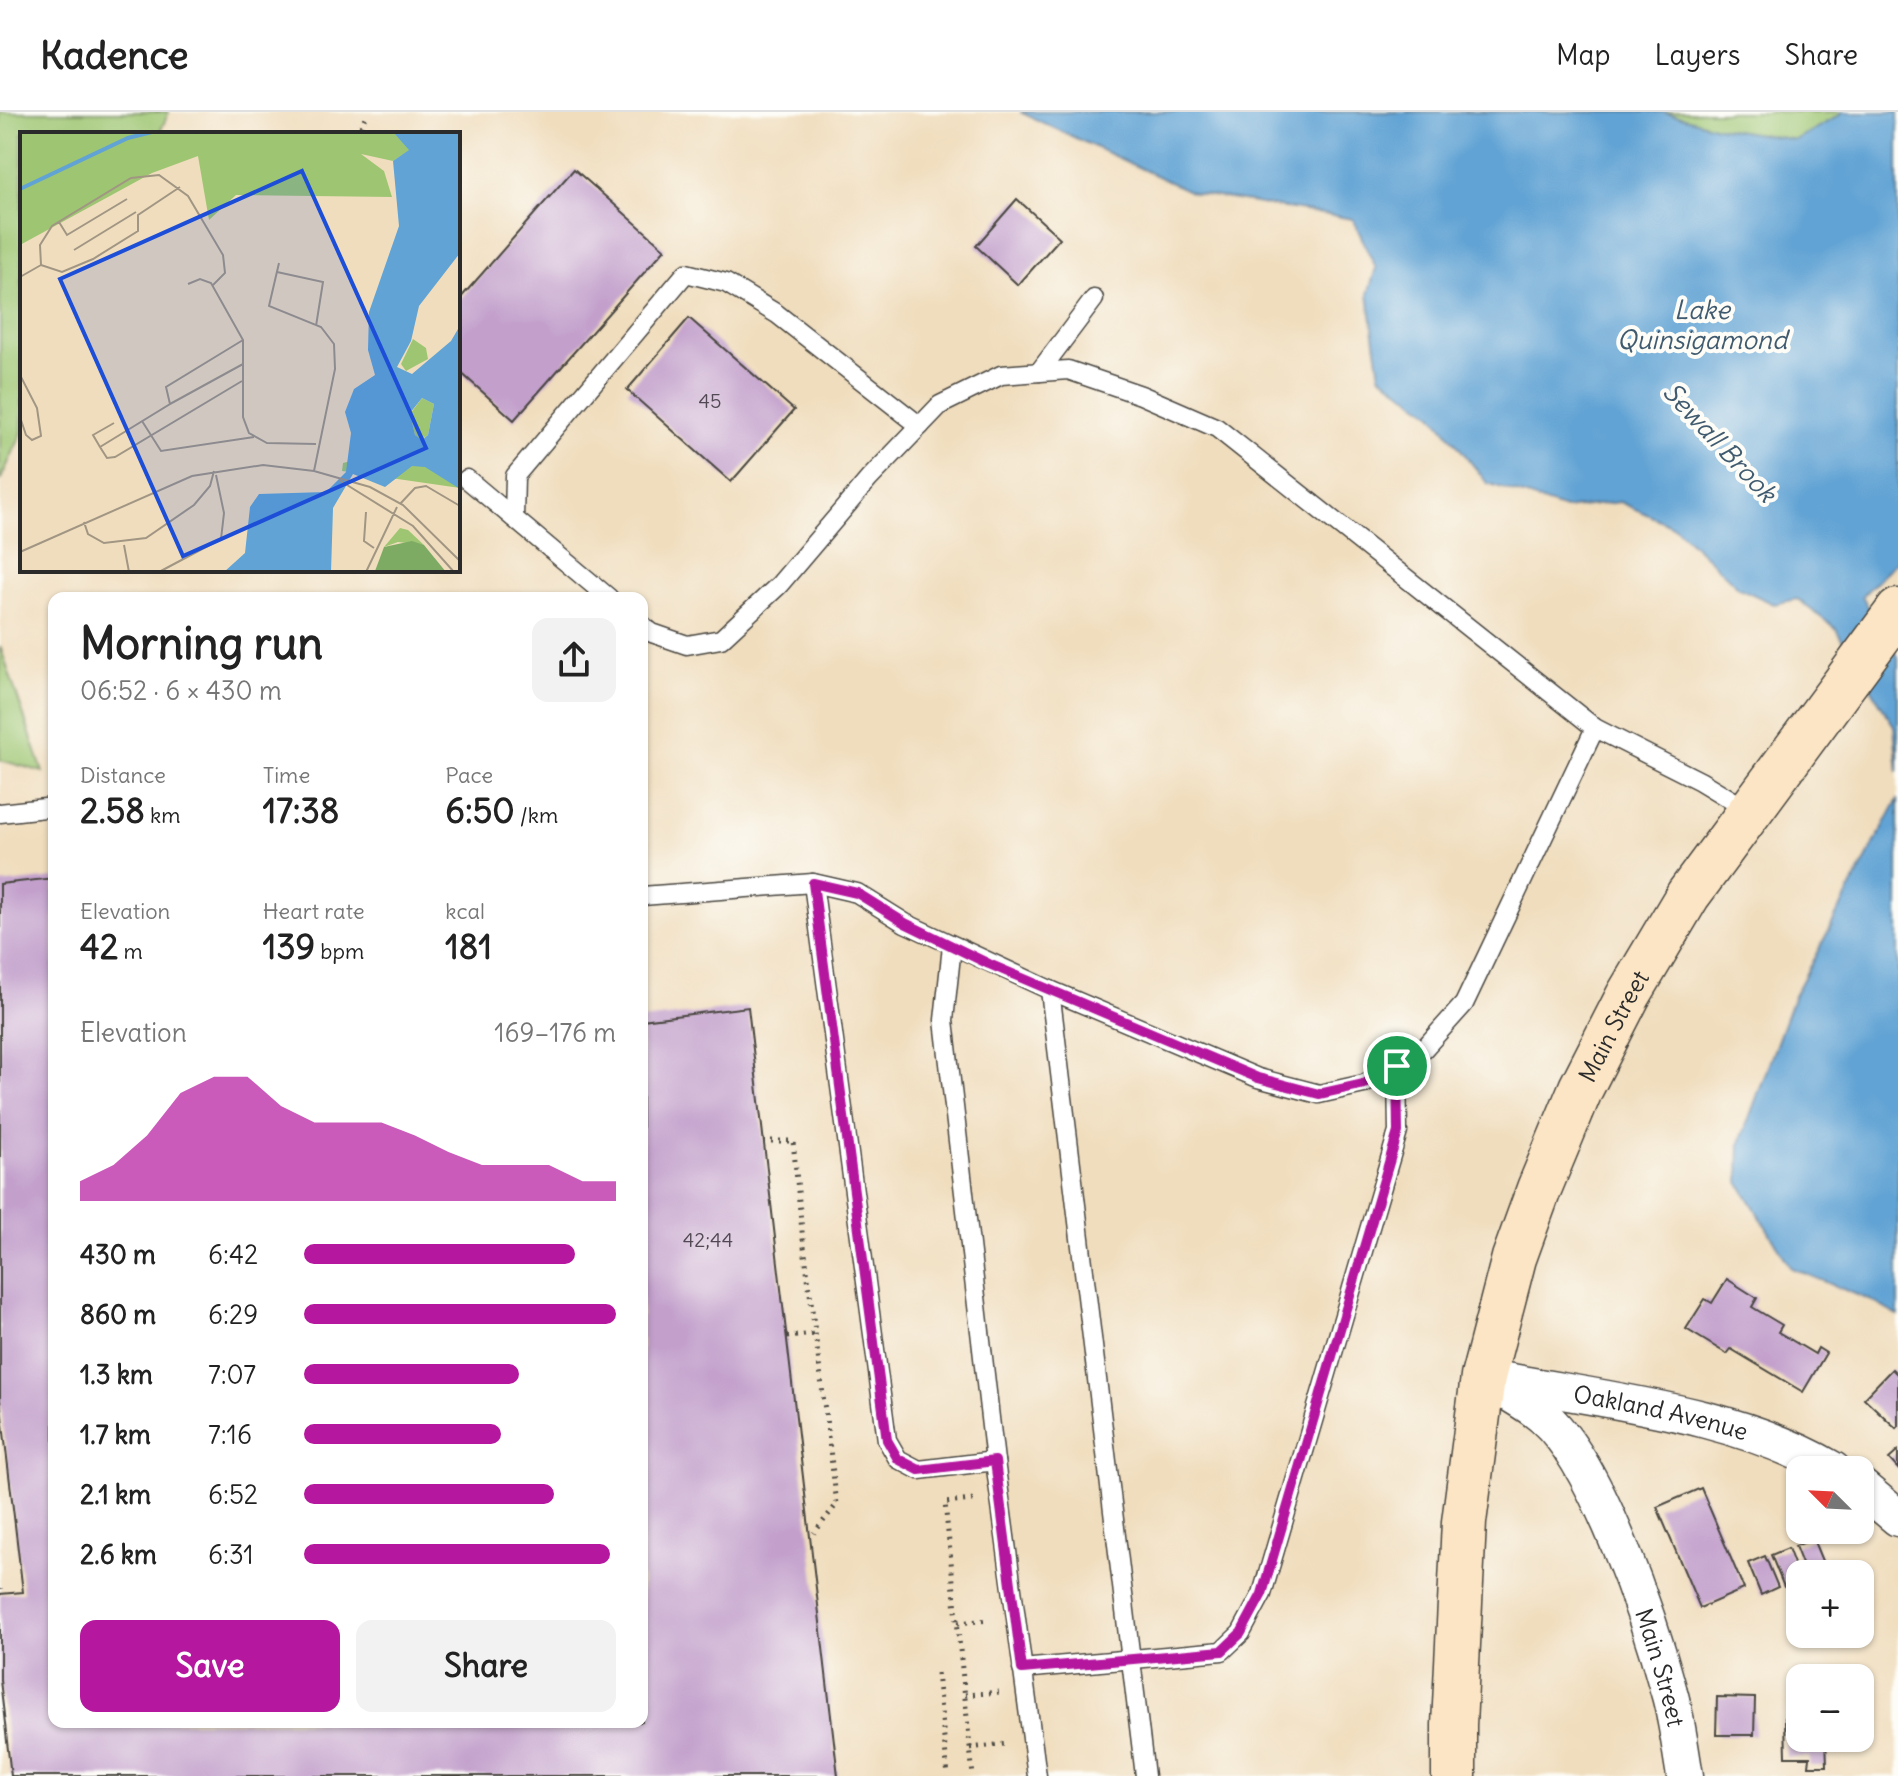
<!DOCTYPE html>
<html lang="en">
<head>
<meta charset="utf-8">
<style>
  :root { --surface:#fff; --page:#f2f2f2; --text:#222; --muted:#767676; --line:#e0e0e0; --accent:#b5179e }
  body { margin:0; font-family:Delius,sans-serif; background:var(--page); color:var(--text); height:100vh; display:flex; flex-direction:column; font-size:30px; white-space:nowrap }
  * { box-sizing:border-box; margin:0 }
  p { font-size:26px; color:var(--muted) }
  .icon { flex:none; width:44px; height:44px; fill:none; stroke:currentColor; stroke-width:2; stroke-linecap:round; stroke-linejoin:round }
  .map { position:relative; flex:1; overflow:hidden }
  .drawer { position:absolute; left:48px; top:480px; width:600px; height:1136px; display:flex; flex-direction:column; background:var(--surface); border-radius:16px; box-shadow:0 2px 6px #0004 }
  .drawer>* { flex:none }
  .needle { width:52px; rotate:294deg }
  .buttons { position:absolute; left:1786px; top:1344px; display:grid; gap:16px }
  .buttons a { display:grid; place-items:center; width:88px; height:88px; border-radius:16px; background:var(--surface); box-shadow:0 2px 6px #0004; font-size:40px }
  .pin { position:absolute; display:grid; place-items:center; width:68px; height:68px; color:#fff; margin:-34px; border:4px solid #fff; border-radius:50%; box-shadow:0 2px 8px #0007 }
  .round { display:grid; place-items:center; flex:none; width:84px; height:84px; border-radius:16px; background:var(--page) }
  .overview { display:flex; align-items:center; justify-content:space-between; height:136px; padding:0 32px }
  h1 { font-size:44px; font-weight:700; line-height:60px }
  .figures { display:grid; grid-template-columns:repeat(3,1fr); gap:12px; height:136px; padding:8px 32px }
  .figures div { display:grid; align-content:center }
  .figures b { font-size:34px; font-weight:700 }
  .figures small { font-size:22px; font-weight:400 }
  .figures p { font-size:22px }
  .chart { height:224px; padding:16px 32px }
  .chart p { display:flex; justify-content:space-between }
  .chart svg { width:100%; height:144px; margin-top:8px; fill:var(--accent); opacity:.7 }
  .action { display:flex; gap:16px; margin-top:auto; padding:16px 32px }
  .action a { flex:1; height:92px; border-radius:16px; background:var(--accent); color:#fff; font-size:32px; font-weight:700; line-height:92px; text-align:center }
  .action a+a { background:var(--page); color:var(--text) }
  ul { padding:0 32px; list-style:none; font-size:26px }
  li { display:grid; grid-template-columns:128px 96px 1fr; align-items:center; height:60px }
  li i { height:20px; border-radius:10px; background:var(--accent) }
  header { display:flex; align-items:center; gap:48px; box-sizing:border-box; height:112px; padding:0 40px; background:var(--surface); border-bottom:2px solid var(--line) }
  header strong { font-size:38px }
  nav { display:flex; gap:44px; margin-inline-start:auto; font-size:28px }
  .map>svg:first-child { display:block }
  .green { fill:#9ec672; stroke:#64784e; stroke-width:2 }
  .water { fill:#60a3d4; stroke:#466780; stroke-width:2 }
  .building { fill:#c3a0cc }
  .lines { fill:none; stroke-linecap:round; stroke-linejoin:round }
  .service-casing { stroke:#494641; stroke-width:21 }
  .minor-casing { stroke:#494641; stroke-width:39 }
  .secondary-casing { stroke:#494641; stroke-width:47 }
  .path { stroke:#494641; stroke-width:5; stroke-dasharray:2 6; stroke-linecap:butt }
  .service { stroke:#fff; stroke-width:18 }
  .minor { stroke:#fff; stroke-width:36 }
  .secondary { stroke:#fce5c4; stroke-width:44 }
  .route-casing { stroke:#fff; stroke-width:16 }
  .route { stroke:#b5179e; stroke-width:10 }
  .labels { text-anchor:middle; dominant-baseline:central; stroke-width:8; stroke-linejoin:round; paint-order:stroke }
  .number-label { font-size:20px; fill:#514853 }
  .street-label { font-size:24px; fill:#2b2b2b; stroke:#fdfcf7 }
  .water-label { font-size:26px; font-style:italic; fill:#405b6f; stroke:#fdfcf7 }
  .inset-river { fill:none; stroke:#60a3d4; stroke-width:4 }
  .inset-road { fill:none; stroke:#a19683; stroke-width:2 }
  .view { fill:#1d4ed8; fill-opacity:0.15; stroke:#1d4ed8; stroke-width:4 }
  .inset-edge { fill:none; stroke:#2b2b2b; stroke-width:4 }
</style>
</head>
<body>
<header>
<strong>Kadence</strong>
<nav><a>Map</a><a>Layers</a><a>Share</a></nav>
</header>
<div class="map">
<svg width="1898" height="1664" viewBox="0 0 1898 1664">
  <rect width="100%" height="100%" fill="#fdfcf7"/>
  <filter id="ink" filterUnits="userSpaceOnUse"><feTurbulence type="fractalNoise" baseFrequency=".0125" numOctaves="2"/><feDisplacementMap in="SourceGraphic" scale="16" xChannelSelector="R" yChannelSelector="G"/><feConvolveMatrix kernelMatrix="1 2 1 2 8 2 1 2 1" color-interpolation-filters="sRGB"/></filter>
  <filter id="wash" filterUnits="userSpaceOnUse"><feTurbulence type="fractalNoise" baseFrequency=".006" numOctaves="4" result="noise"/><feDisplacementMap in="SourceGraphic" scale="32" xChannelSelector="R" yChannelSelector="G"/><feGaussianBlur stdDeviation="1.8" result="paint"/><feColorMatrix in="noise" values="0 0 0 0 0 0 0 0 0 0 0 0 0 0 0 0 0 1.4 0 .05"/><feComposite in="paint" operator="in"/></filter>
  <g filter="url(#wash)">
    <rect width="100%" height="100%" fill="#f0ddbd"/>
    <g class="green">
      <path d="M0 0H169L159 22H22V321L0 369Z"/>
      <path d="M1663 0H1841L1840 3 1795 28 1717 15Z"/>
      <path d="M0 534 43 660 0 648Z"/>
    </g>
    <g class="water">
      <path d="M1020 0H1663L1717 15 1795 28 1840 3 1841 0H1898V448L1862 484 1898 545V661L1894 614 1835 516 1797 487 1774 492 1739 476 1675 415 1620 390 1565 397 1487 371 1433 302 1380 263 1368 182 1376 156 1353 107 1193 81Z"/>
      <path d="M1898 687V1204L1872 1189 1791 1156 1739 1070 1740 1031 1793 886Z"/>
    </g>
    <g id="blocks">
      <g class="building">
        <path d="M574 57 665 137 514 308 458 258V189Z"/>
        <path d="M1017 87 1060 126 1018 173 976 134Z"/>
        <path d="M689 206 794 298 731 370 627 278Z"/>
        <path d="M54 766V1610H642V908L748 895 838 1664H11L0 1568V1482L23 1480 0 1287V772Z"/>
        <path d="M1727 1167 1757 1186 1752 1195 1782 1213 1778 1220 1815 1242 1818 1236 1826 1241 1803 1280 1731 1237 1727 1242 1686 1217 1705 1187 1712 1191Z"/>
        <path d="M1892 1257 1898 1263V1314L1896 1316 1864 1286Z"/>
        <path d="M1898 1339V1357L1889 1347Z"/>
        <path d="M1701 1376 1744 1477 1700 1496 1657 1395Z"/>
        <path d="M1813 1427 1827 1461 1823 1462H1806L1795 1434Z"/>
        <path d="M1788 1436 1800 1468 1784 1475 1771 1443Z"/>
        <path d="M1765 1444 1778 1475 1761 1483 1748 1451Z"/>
        <path d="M1717 1585 1755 1586 1754 1623H1716Z"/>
        <path d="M1797 1601H1800V1626H1826L1827 1654H1809L1810 1645H1786L1785 1606H1797Z"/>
      </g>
    </g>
  </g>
  <g filter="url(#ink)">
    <use href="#blocks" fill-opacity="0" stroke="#494641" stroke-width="2"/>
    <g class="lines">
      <defs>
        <g id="service">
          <path d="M1039 260 1094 187"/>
          <path d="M467 367 609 486"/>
          <path d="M514 406 515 364 686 161 726 171 777 202 920 314"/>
          <path d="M642 513 652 521 687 533 721 527 779 473 869 367 940 293 1001 263 1068 258 1141 283 1217 316 1595 616 1700 669 1748 698"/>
          <path d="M0 701 54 695"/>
          <path d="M813 771 887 1328 898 1347 919 1358 995 1349 1037 1664"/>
          <path d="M642 784 813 771 857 781 905 811 1050 878 1258 966 1319 982 1364 972 1420 941 1464 892 1595 616"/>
          <path d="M952 834 944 908 995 1349"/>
          <path d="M1050 878 1145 1664"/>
          <path d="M1022 1557 1222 1539 1241 1521 1262 1482 1395 1030 1398 1020 1397 954"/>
        </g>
        <g id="minor">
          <path id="s1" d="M1483 1265C1502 1278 1526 1289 1544 1305 1598 1352 1650 1510 1669 1580 1677 1607 1680 1636 1685 1664"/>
          <path id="s2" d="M1500 1268C1609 1289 1736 1301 1833 1358"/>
          <path d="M1860 1374 1898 1406"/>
        </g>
        <g id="secondary">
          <path id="s3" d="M1454 1664V1613L1464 1410 1483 1265 1514 1146 1539 1077 1581 976 1628 884 1688 783 1898 499"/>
        </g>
      </defs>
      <use href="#service" class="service-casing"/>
      <use href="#minor" class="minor-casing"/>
      <use href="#secondary" class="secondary-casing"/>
      <g class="path">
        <path d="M358 22 367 0"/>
        <path d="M458 277 459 276"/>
        <path d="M763 1029H793L802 1119 837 1392 814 1421"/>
        <path d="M787 1225 815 1222"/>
        <path d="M973 1388 945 1391 973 1664"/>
        <path d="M0 1477V1478"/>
        <path d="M958 1511 989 1508"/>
        <path d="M937 1561 948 1664"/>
        <path d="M965 1583 999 1580"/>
        <path d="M970 1636 1005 1632"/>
      </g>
      <use href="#service" class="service"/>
      <use href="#minor" class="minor"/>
      <use href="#secondary" class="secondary"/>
    </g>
  </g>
  <g class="lines" filter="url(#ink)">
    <defs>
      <path id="route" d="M813 771 857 781 905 811 989 852 1258 966 1319 982 1364 972 1397 954 1398 1020 1262 1482 1241 1521 1222 1539 1022 1557 995 1349 919 1358 898 1347 887 1328Z"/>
    </defs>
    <use href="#route" class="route-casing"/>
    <use href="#route" class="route"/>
  </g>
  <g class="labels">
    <g class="number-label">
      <text x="710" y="288">45</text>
      <text x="708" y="1127">42;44</text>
    </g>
    <g class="street-label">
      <text stroke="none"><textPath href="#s3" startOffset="776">Main Street</textPath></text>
      <text stroke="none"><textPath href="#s2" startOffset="164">Oakland Avenue</textPath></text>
      <text stroke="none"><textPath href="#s1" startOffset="352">Main Street</textPath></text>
    </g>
    <g class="water-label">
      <text x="1702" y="197">Lake<tspan x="1702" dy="30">Quinsigamond</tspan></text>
      <text transform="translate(1720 330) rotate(47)">Sewall Brook</text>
    </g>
  </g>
  <g transform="translate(20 20)">
    <rect width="440" height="440" fill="#f0ddbd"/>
    <path d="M0 0H373L390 18 373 29 341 22 364 39 372 65 216 63 189 88 178 24 132 41 0 113ZM393 207 406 216 408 227 386 239 381 232ZM402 266 414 272 408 303 401 308 395 303 390 282ZM335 328 402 330 440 356 322 339 323 331ZM380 396 388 398 404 413 378 410 364 415Z" fill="#9ec672"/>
    <path d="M392 409 404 413 426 440 355 439 364 415Z" fill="#7eab64"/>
    <path d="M373 0H440V121L399 174 391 209 377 235 392 242 431 209 438 197 440 170V357L405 335 392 334 365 355 333 342 313 376 311 440H204L225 421 230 375 239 362 306 360 326 340 331 301 325 280 334 257 355 243 348 218 349 180 379 94 373 29 389 18ZM402 266 414 272 408 303 402 308 395 303 390 281Z" fill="#60a3d4" fill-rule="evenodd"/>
    <path class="inset-river" d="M0 57 108 6 132 0"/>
    <path class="inset-road" d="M39 90 47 103 107 67M54 118 116 80M259 131 249 174 301 195 314 212 315 237 294 339M21 133 20 113 32 94 111 46 139 43 168 64 203 123 205 141 193 153M21 133 42 140 73 127 118 99V83L160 55M257 140 303 150 296 194M0 145 21 133M168 152 180 147 191 151 223 208V285L229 301 247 311 296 312M0 243 17 276 21 304 12 308 6 303 0 285M222 249 95 325 87 326 80 315 150 272 146 255 223 208M150 272 223 232M122 289 141 319 234 305M80 315 73 303 94 291M319 348 393 394 434 440M380 372 395 356 406 354 440 374M346 380 344 409 354 416M64 390 68 402 84 411 126 406 174 373 190 354 194 339M104 413 109 440M0 420 172 344 243 333 294 339 350 355 383 373 440 429M139 440 201 407 204 381 196 343M346 440 377 375"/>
    <path class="view" d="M282 39 406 316 163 424 40 147Z"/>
    <rect width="440" height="440" class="inset-edge"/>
  </g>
</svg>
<div class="buttons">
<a><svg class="needle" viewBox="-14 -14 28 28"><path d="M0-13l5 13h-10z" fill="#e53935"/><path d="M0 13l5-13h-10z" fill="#767676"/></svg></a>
<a>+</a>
<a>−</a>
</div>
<div class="pin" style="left:1397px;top:954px;background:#1e9e55"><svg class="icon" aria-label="arrive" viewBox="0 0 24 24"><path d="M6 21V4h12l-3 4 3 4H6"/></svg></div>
<section class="drawer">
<div class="overview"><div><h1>Morning run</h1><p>06:52 · 6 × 430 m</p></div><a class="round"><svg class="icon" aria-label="share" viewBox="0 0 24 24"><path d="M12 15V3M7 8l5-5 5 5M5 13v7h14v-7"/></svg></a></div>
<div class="figures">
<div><p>Distance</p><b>2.58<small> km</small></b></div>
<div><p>Time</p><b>17:38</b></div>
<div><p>Pace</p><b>6:50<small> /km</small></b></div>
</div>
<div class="figures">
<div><p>Elevation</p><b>42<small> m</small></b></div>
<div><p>Heart rate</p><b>139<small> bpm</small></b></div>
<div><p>kcal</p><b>181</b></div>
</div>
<div class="chart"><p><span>Elevation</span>169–176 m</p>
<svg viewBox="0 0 160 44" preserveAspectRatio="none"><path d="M0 44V38L10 33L20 24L30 11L40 6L50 6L60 15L70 20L80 20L90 20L100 24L110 29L120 33L130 33L140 33L150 38L160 38V44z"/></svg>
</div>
<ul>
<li><b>430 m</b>6:42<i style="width:87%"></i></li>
<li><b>860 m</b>6:29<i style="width:100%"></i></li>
<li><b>1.3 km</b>7:07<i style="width:69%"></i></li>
<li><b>1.7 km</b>7:16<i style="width:63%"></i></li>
<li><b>2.1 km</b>6:52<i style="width:80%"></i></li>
<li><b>2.6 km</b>6:31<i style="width:98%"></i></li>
</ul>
<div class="action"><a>Save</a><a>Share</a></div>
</section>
</div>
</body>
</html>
